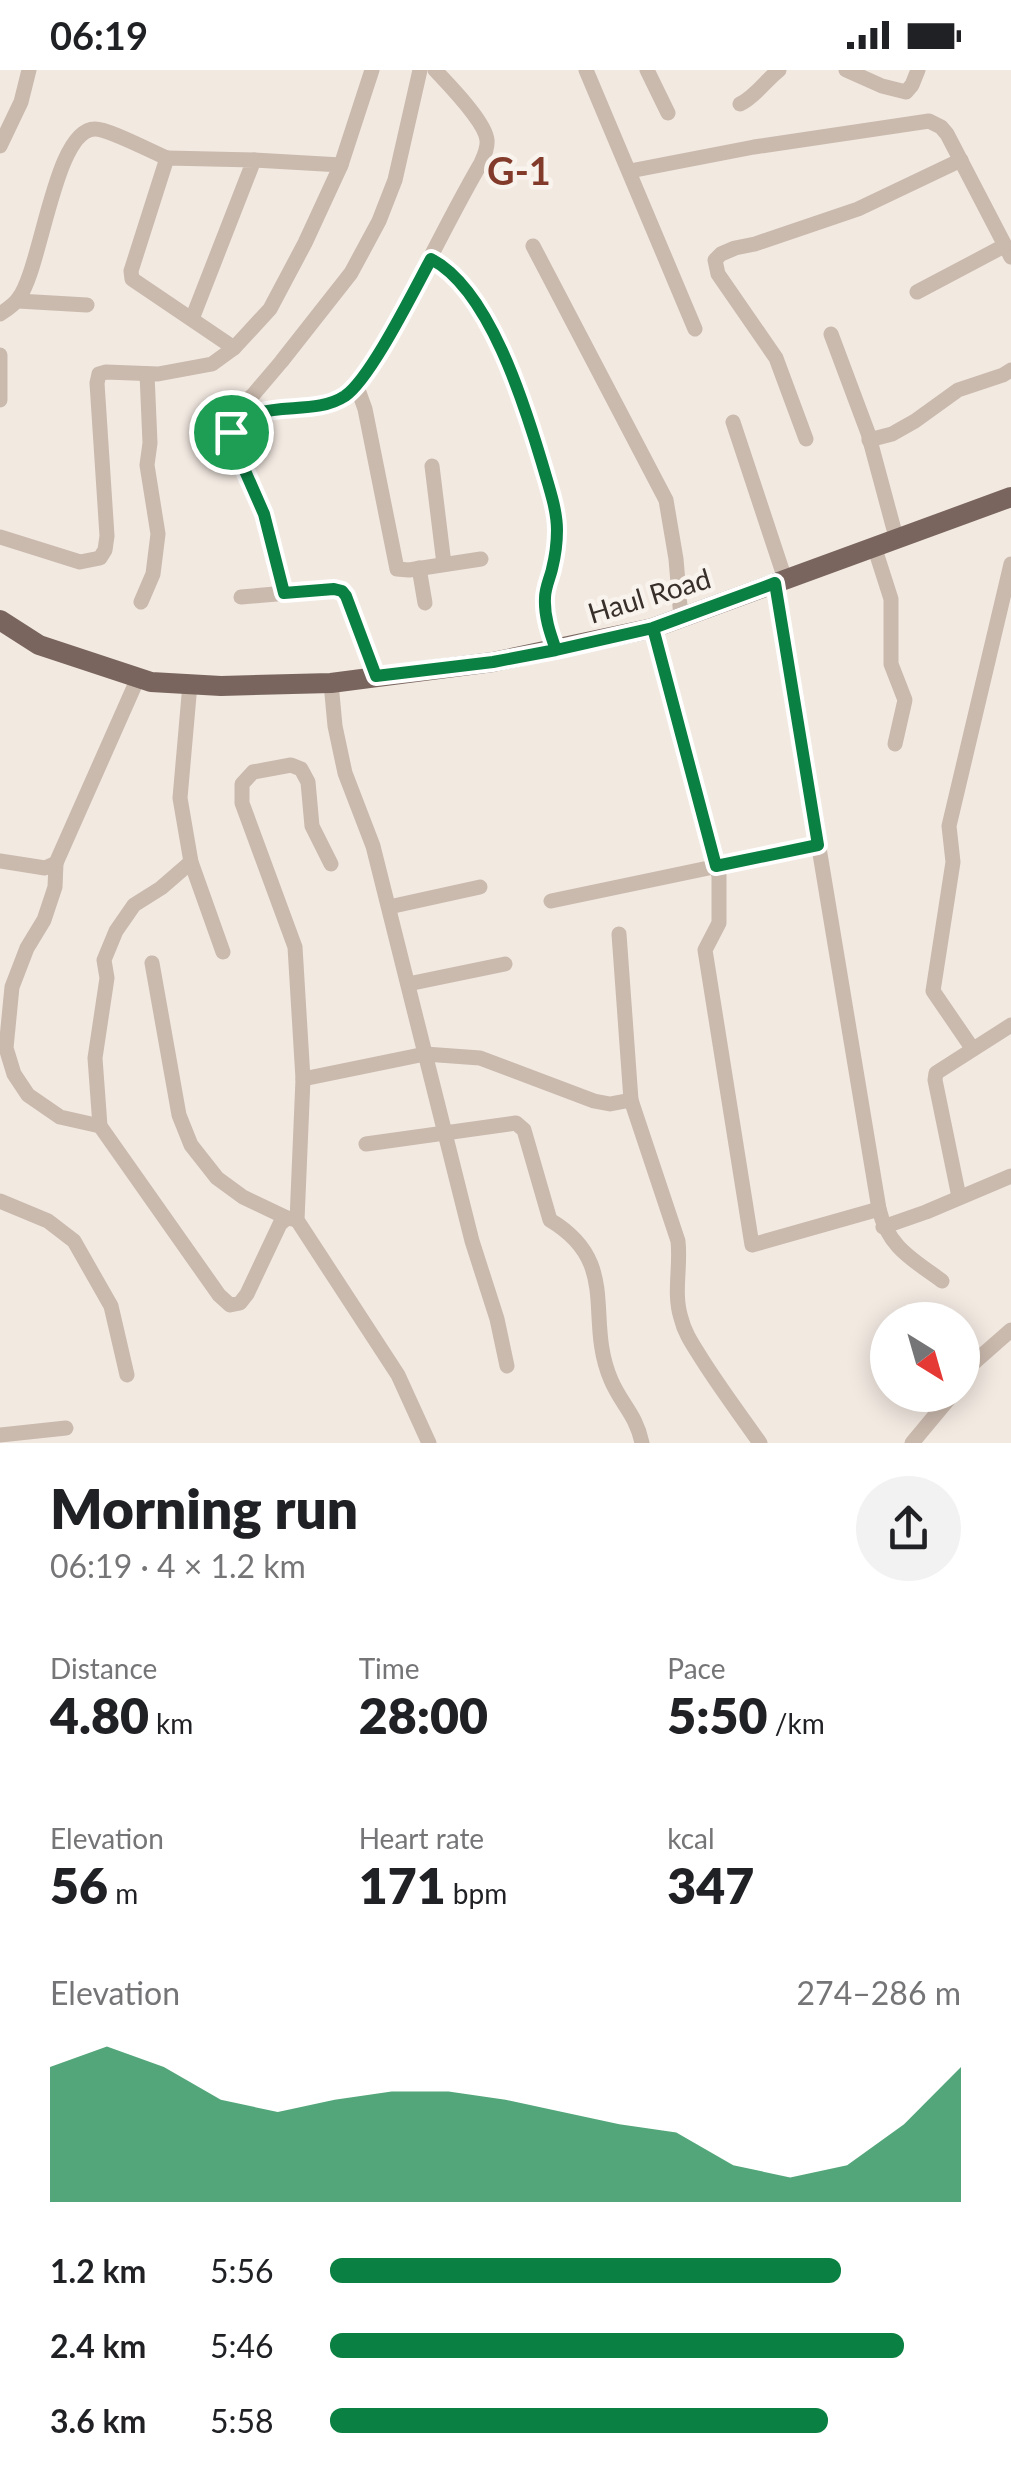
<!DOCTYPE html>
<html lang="en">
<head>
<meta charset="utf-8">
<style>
  :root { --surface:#fff; --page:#f2f2f2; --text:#202124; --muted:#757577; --accent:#0b8043 }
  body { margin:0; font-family:Lato,sans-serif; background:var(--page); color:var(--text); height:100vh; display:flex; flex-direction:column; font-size:38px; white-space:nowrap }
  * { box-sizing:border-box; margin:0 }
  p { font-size:32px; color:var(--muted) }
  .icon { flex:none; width:55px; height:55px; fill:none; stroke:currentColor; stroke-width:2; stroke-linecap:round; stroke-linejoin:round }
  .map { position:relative; height:1373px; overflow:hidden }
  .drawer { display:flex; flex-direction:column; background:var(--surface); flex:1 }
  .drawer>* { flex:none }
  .needle { width:65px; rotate:143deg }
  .fabs { position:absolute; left:870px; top:1232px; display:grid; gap:20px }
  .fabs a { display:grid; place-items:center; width:110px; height:110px; border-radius:50%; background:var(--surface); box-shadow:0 5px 25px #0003; font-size:50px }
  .pin { position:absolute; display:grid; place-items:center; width:85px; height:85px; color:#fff; margin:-42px; border:5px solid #fff; border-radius:50%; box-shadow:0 2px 10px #0007 }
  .round { display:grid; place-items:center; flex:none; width:105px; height:105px; border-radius:52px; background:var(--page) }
  .overview { display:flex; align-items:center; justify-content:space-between; height:170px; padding:0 50px }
  h1 { font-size:55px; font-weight:800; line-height:75px }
  .figures { display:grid; grid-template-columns:repeat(3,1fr); gap:15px; height:170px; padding:10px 50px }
  .figures div { display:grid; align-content:center }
  .figures b { font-size:50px; font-weight:800 }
  .figures small { font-size:28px; font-weight:400 }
  .figures p { font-size:28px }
  .chart { height:280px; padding:20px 50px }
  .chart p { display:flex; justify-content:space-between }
  .chart svg { width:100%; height:180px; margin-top:10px; fill:var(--accent); opacity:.7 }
  ul { padding:0 50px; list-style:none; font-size:32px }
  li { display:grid; grid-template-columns:160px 120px 1fr; align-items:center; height:75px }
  li i { height:25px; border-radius:12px; background:var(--accent) }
  .status { display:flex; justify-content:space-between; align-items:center; height:70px; padding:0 50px; background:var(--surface); direction:ltr }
  .status svg { height:28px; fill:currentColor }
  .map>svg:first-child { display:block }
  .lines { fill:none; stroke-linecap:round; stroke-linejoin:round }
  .minor { stroke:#cab9ad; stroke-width:15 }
  .major { stroke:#79655e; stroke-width:20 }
  .route-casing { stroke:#fff; stroke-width:20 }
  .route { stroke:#0b8043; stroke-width:12 }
  .labels { text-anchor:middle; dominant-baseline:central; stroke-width:9; stroke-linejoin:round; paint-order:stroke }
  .street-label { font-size:28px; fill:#382f2b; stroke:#f9f3ed }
  .district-label { font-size:38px; font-weight:bold; fill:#823a2a; stroke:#f9f3ed }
</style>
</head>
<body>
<div class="status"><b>06:19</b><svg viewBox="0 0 49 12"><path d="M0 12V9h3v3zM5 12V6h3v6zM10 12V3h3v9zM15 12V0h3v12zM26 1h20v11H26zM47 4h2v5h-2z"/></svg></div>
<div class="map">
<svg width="1011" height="1373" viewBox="0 0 1011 1373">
  <rect width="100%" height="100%" fill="#f2e9e1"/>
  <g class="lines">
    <g class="minor">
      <path d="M586 0 695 259"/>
      <path d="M647 0 668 43"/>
      <path d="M846 0 882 16 906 22 912 15 918 0"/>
      <path d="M740 34C756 26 765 11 779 0"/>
      <path d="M0 76 21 32 29 0"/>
      <path d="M341 95 372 0"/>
      <path d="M630 101 754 77 929 51 941 57 947 64 1011 187"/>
      <path d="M533 176 666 430 676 489 681 548"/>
      <path d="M431 189C489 219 524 334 542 393 548 414 557 439 557 460 557 472 555 487 552 498 550 508 545 518 545 528 544 546 550 563 556 580"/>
      <path d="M917 222 1004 176"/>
      <path d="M18 231 87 235"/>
      <path d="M0 244C6 240 14 235 18 229 42 199 54 59 95 59 109 59 152 82 167 88"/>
      <path d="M831 264 868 363 896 467"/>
      <path d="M234 278 270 239 305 173 341 95 254 90"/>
      <path d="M0 285V330"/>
      <path d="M356 314 365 339 397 499 409 500 481 489"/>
      <path d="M733 352 785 509"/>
      <path d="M231 362 225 357V349L253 325 281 292 351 203 379 151 395 110 420 0"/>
      <path d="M806 369 776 288 718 204 715 190 721 184 735 178 755 174 858 139 961 90"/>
      <path d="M869 370 892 364 915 351 958 320 1003 305 1011 300"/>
      <path d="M432 396 444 494"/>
      <path d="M0 467 80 492 100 488 105 480 107 466 97 313 99 304 106 302 158 304 212 294 234 278 132 209 131 201 167 88 254 90 192 249"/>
      <path d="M874 476 891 529V594L905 630 895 674"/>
      <path d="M419 498 425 533"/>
      <path d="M775 513 879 1139C888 1177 912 1189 942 1211"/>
      <path d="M284 523 264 444 231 369C236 325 323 349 351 320 365 306 375 287 385 269 420 212 447 151 481 93 484 86 488 78 487 70 485 51 448 14 435 0"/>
      <path d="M241 527 334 519 342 521 376 606"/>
      <path d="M141 532 153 504 158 464 147 395 150 373 147 304"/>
      <path d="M653 558 719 806V853L705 880 752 1175 879 1139"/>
      <path d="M331 613 335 656 345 703 373 776 472 1171 497 1249 507 1296"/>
      <path d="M190 614 180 728 191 792 223 882"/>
      <path d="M0 791 45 798 56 793 138 608"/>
      <path d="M191 792 161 818 134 835 116 861 104 890 107 908 95 988 100 1056 219 1225 230 1235 240 1233 247 1224 280 1154 287 1148 297 1150"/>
      <path d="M56 793 55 817 44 850 27 878 12 917 6 978 14 1004 28 1025 60 1047 100 1056"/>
      <path d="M331 794 312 756 308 712 301 699 291 695 253 702 242 714V733L295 877 303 1009 297 1150 398 1305 429 1373"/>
      <path d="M551 831 818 775"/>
      <path d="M389 837 480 817"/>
      <path d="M619 864 631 1030 678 1171C681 1197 673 1223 681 1248 684 1261 691 1272 698 1283 717 1314 739 1343 760 1373"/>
      <path d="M152 893 179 1045 191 1075 217 1108 243 1127 287 1148"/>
      <path d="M408 914 505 894"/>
      <path d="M972 978 933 921 953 792 949 756 1011 494"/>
      <path d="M303 1009 425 984 480 988 594 1031 610 1034 631 1030"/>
      <path d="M366 1074 516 1053 524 1060 550 1150C622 1193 584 1248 611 1310 621 1334 636 1344 642 1373"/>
      <path d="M959 1127 935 1010 936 1003 1011 955"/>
      <path d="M0 1131 48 1151 74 1171 111 1236 127 1305"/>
      <path d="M883 1157 926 1142 1011 1106"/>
      <path d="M962 1303 1011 1260"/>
      <path d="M0 1365 66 1358"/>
      <path d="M912 1373 952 1325"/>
    </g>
    <path class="major" d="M0 550 39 575 151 612 221 616 331 613 493 592 653 558 1011 427"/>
  </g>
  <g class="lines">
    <defs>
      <path id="route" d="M231 362V369L264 444 284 523 334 519 342 521 346 526 376 606 493 592 556 580 653 558 716 796 818 775 775 513 653 558 556 580C550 563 544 546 545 528 545 518 550 508 552 499 555 487 557 472 557 460 557 439 548 414 542 393 524 333 489 219 431 189 414 220 371 308 345 326 310 349 258 325 231 362"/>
    </defs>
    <use href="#route" class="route-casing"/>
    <use href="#route" class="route"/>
  </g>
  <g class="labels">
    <g class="street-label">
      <text transform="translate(649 525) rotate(-17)">Haul Road</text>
    </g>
    <g class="district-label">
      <text x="519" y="100">G-1</text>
    </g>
  </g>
</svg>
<div class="fabs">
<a><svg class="needle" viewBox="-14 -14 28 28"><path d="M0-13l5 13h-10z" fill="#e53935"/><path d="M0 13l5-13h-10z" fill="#757577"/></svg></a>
</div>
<div class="pin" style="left:231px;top:362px;background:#1e9e55"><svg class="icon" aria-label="arrive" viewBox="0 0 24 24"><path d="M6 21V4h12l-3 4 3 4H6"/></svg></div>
</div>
<section class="drawer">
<div class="overview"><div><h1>Morning run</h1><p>06:19 · 4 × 1.2 km</p></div><a class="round"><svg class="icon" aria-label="share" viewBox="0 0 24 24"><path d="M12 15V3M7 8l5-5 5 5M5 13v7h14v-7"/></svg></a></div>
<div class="figures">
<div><p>Distance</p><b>4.80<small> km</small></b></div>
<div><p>Time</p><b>28:00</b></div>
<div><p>Pace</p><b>5:50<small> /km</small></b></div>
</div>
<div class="figures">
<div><p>Elevation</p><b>56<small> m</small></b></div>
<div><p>Heart rate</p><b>171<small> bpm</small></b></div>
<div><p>kcal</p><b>347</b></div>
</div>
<div class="chart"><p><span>Elevation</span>274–286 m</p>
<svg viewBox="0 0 160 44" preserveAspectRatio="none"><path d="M0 44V11L10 6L20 11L30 19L40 22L50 19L60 17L70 17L80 19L90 22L100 25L110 27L120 35L130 38L140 35L150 25L160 11V44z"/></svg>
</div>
<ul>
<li><b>1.2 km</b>5:56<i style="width:81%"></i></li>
<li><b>2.4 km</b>5:46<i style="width:91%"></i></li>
<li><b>3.6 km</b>5:58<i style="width:79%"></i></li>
</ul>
</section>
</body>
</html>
